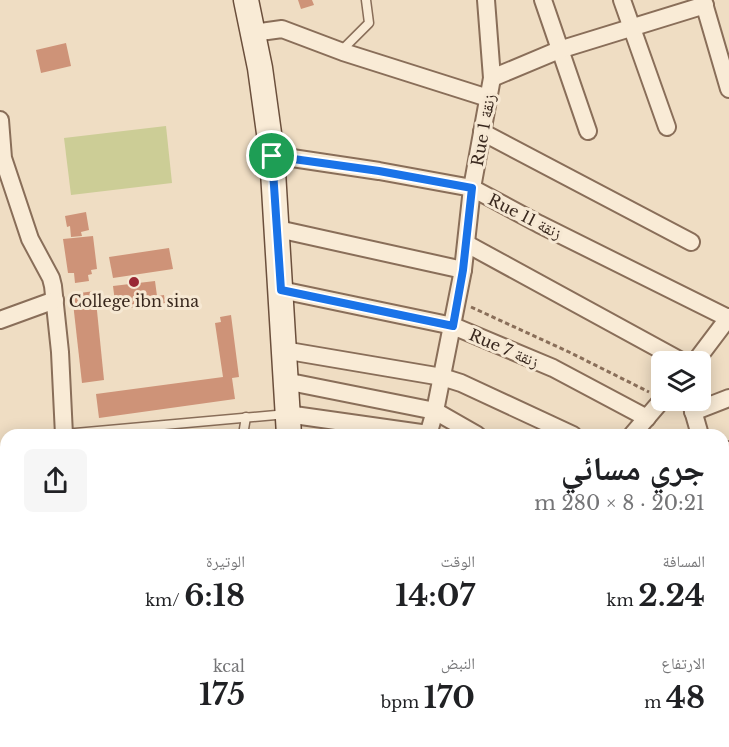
<!DOCTYPE html>
<html lang="ar">
<head>
<meta charset="utf-8">
<style>
  :root { --surface:#fff; --page:#f6f6f6; --text:#202124; --muted:#757577 }
  body { margin:0; font-family:"Libre Baskerville","Noto Naskh Arabic",serif; background:var(--page); color:var(--text); direction:rtl; height:100vh; display:flex; flex-direction:column; font-size:22px; white-space:nowrap }
  * { box-sizing:border-box; margin:0 }
  p { font-size:20px; color:var(--muted) }
  .icon { flex:none; width:33px; height:33px; fill:none; stroke:currentColor; stroke-width:2; stroke-linecap:round; stroke-linejoin:round }
  .map { position:relative; flex:1; overflow:hidden; direction:ltr }
  .panel { position:absolute; left:0px; top:429px; width:729px; height:318px; display:flex; flex-direction:column; background:var(--surface); border-radius:18px 18px 0 0; box-shadow:0 3px 15px #0003; direction:rtl }
  .panel>* { flex:none }
  .tools { position:absolute; left:651px; top:351px; display:grid; gap:12px }
  .tools a { display:grid; place-items:center; width:60px; height:60px; border-radius:9px; background:var(--surface); box-shadow:0 3px 15px #0003; font-size:30px }
  .pin { position:absolute; display:grid; place-items:center; width:51px; height:51px; color:#fff; margin:-26px; border:3px solid #fff; border-radius:50%; box-shadow:0 2px 6px #0007 }
  .round { display:grid; place-items:center; flex:none; width:63px; height:63px; border-radius:9px; background:var(--page) }
  .overview { display:flex; align-items:center; justify-content:space-between; height:102px; padding:0 24px }
  h1 { font-size:33px; font-weight:700; line-height:45px }
  .figures { display:grid; grid-template-columns:repeat(3,1fr); gap:9px; height:102px; padding:6px 24px }
  .figures div { display:grid; align-content:center }
  .figures b { font-size:30px; font-weight:700 }
  .figures small { font-size:16px; font-weight:400 }
  .figures p { font-size:16px }
  .map>svg:first-child { display:block }
  .green { fill:#cccd96 }
  .building { fill:#ce9378 }
  .lines { fill:none; stroke-linecap:round; stroke-linejoin:round }
  .lane-casing { stroke:#896e59; stroke-width:11 }
  .street-casing { stroke:#896e59; stroke-width:20 }
  .secondary-casing { stroke:#6b4f3c; stroke-width:27 }
  .path { stroke:#896e59; stroke-width:3; stroke-dasharray:4.5 3; stroke-linecap:butt }
  .lane { stroke:#f9ebd6; stroke-width:8 }
  .street { stroke:#f9ebd6; stroke-width:16 }
  .secondary { stroke:#f9ebd6; stroke-width:24 }
  .route-casing { stroke:#fff; stroke-width:12 }
  .route { stroke:#1a73e8; stroke-width:8 }
  .poi-dot { fill:#992834; stroke:#f6e8d3; stroke-width:2 }
  .labels { text-anchor:middle; dominant-baseline:central; stroke-width:6; stroke-linejoin:round; paint-order:stroke }
  .street-label { font-size:16px; fill:#39281e; stroke:#f6e8d3 }
  .poi-label { font-size:16px; fill:#39281e; stroke:#f6e8d3 }
</style>
</head>
<body>
<div class="map">
<svg width="729" height="747" viewBox="0 0 729 747">
  <rect width="100%" height="100%" fill="#efddc3"/>
  <g class="green">
    <path d="M166 126 172 183 71 195 64 138Z"/>
    <path d="M729 599V747H575L580 741H723V602Z"/>
  </g>
  <g class="building">
    <path d="M298 0H312L314 5 301 9Z"/>
    <path d="M66 43 71 66 41 73 36 50Z"/>
    <path d="M86 212 89 230 81 232 82 236 71 237 70 226 67 227 65 216Z"/>
    <path d="M93 236 97 269 91 270 92 274 88 275 89 281 75 283 74 273H68L63 239Z"/>
    <path d="M169 248 173 269 113 278 109 257Z"/>
    <path d="M155 281 157 296 164 295 165 303 116 310 113 286Z"/>
    <path d="M95 291 104 380 82 383 72 294Z"/>
    <path d="M231 315 239 377 232 378 235 399 99 418 96 394 223 377 215 323 221 322 220 317Z"/>
    <path d="M389 741H406L409 747H390Z"/>
  </g>
  <g class="lines">
    <defs>
      <g id="lane">
        <path d="M343 52 344 48 369 23 366 0"/>
        <path d="M64 434 287 414"/>
        <path d="M243 435 246 417"/>
      </g>
      <g id="street">
        <path d="M543 0 588 131"/>
        <path d="M622 0 667 127"/>
        <path d="M703 0 729 89"/>
        <path d="M253 33 282 29 343 52 488 98"/>
        <path d="M492 78 559 50 705 5"/>
        <path d="M0 120 3 158 30 239 51 278 53 286 60 352 64 435"/>
        <path d="M482 132 691 242"/>
        <path d="M272 155 379 171 472 188 539 224 728 318"/>
        <path d="M278 229 463 270"/>
        <path d="M467 244 683 362"/>
        <path d="M281 290 453 326 553 368 647 418"/>
        <path d="M0 320 55 300"/>
        <path d="M283 350 442 377 461 383 573 435"/>
        <path d="M695 362 729 317"/>
        <path d="M285 381 435 411 477 435"/>
        <path d="M690 400 700 435"/>
        <path d="M693 412 729 398"/>
        <path d="M287 414 428 434"/>
        <path d="M428 435 435 411 463 270 472 188 492 78 486 0"/>
        <path d="M632 435 662 400"/>
        <path d="M723 451 729 450"/>
        <path d="M0 480 6 482"/>
        <path d="M723 503H729"/>
        <path d="M723 522 729 569"/>
        <path d="M95 741 108 747"/>
        <path d="M265 741 275 747"/>
        <path d="M315 741 316 747"/>
        <path d="M374 741V747"/>
        <path d="M35 747 42 741"/>
        <path d="M180 747 182 741"/>
      </g>
      <g id="secondary">
        <path d="M246 0 260 68 272 155 289 435"/>
        <path d="M501 741 508 747"/>
      </g>
    </defs>
    <use href="#lane" class="lane-casing"/>
    <use href="#street" class="street-casing"/>
    <use href="#secondary" class="secondary-casing"/>
    <path class="path" d="M471 307 569 352 649 392"/>
    <use href="#lane" class="lane"/>
    <use href="#street" class="street"/>
    <use href="#secondary" class="secondary"/>
  </g>
  <g class="lines">
    <defs>
      <path id="route" d="M272 156 379 171 472 188 463 270 453 326 281 290Z"/>
    </defs>
    <use href="#route" class="route-casing"/>
    <use href="#route" class="route"/>
  </g>
  <circle class="poi-dot" cx="134" cy="282" r="6"/>
  <g class="labels">
    <g class="street-label">
      <text transform="translate(483 130) rotate(-80)">Rue 1 زنقة</text>
      <text transform="translate(525 216) rotate(27)">Rue 11 زنقة</text>
      <text transform="translate(504 348) rotate(23)">Rue 7 زنقة</text>
    </g>
    <g class="poi-label">
      <text x="134" y="301">College ibn sina</text>
    </g>
  </g>
</svg>
<div class="tools">
<a><svg class="icon" aria-label="layers" viewBox="0 0 24 24"><path d="M12 4l9 5-9 5-9-5zM3 14l9 5 9-5"/></svg></a>
</div>
<div class="pin" style="left:272px;top:156px;background:#1e9e55"><svg class="icon" aria-label="arrive" viewBox="0 0 24 24"><path d="M6 21V4h12l-3 4 3 4H6"/></svg></div>
<section class="panel">
<div class="overview"><div><h1>جري مسائي</h1><p>20:21 · 8 × 280 m</p></div><a class="round"><svg class="icon" aria-label="share" viewBox="0 0 24 24"><path d="M12 15V3M7 8l5-5 5 5M5 13v7h14v-7"/></svg></a></div>
<div class="figures">
<div><p>المسافة</p><b>2.24<small> km</small></b></div>
<div><p>الوقت</p><b>14:07</b></div>
<div><p>الوتيرة</p><b>6:18<small> /km</small></b></div>
</div>
<div class="figures">
<div><p>الارتفاع</p><b>48<small> m</small></b></div>
<div><p>النبض</p><b>170<small> bpm</small></b></div>
<div><p>kcal</p><b>175</b></div>
</div>
</section>
</div>
</body>
</html>
